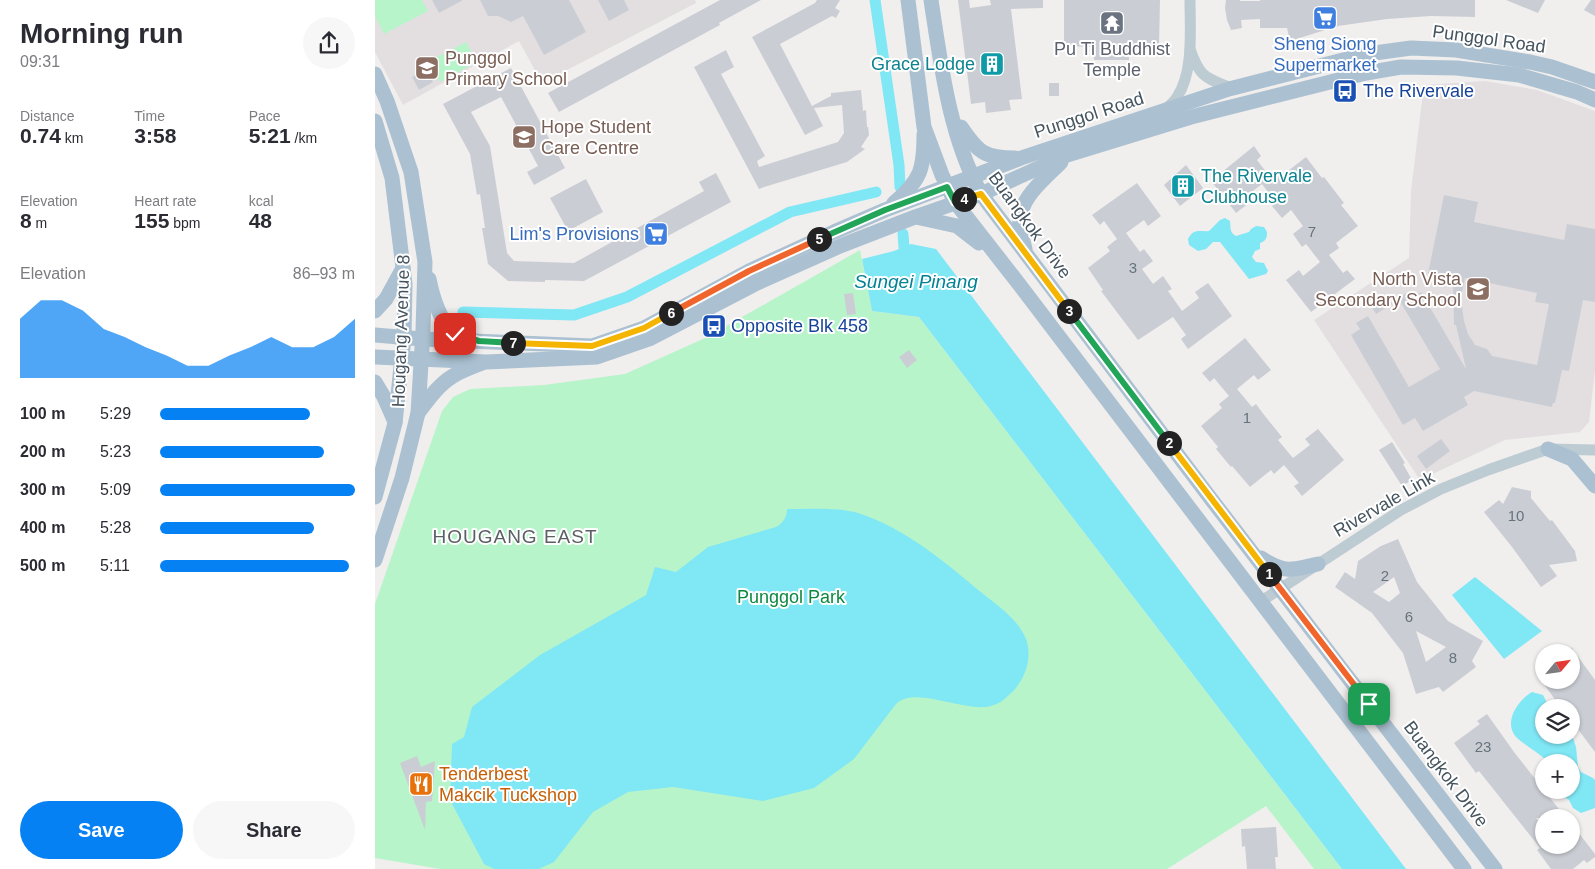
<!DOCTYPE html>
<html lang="en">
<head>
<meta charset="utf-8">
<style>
  :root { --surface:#fff; --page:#f7f7f7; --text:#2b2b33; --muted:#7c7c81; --accent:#0681f4 }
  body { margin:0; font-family:Helvetica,sans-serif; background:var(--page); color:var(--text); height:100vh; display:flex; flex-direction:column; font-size:19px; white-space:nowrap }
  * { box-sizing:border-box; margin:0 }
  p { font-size:16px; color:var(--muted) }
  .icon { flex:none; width:28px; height:28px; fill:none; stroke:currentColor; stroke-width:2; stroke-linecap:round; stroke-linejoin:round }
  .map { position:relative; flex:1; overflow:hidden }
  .drawer { display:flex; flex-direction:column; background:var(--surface); width:375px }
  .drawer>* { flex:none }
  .needle { width:32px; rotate:61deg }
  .controls { position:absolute; left:1160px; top:644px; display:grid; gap:10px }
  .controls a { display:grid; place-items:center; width:45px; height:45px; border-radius:50%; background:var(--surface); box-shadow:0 1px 4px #0004; font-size:25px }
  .pin { position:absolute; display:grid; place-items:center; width:42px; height:42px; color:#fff; margin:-21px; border-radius:10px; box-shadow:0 2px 8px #0006 }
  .km { position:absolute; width:25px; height:25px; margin:-12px; border-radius:50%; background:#222; color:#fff; font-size:14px; line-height:25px; text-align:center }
  .round { display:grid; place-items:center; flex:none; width:52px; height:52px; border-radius:26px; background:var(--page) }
  .summary { display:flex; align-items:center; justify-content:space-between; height:85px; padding:0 20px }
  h1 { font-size:28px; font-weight:600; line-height:38px }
  .figures { display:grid; grid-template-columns:repeat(3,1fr); gap:8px; height:85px; padding:5px 20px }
  .figures div { display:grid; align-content:center }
  .figures b { font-size:21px; font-weight:600 }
  .figures small { font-size:14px; font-weight:400 }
  .figures p { font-size:14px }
  .chart { height:140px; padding:10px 20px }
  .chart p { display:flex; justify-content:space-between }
  .chart svg { width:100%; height:90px; margin-top:5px; fill:var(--accent); opacity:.7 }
  .primary-button { display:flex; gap:10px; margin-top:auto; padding:10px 20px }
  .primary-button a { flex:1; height:58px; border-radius:30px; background:var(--accent); color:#fff; font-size:20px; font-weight:600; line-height:58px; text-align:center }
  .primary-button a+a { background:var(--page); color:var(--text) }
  ul { padding:0 20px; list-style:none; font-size:16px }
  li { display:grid; grid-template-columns:80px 60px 1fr; align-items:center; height:38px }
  li i { height:12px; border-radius:6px; background:var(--accent) }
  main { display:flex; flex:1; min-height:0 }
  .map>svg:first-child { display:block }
  .education { fill:#e3dfe1 }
  .green { fill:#b8f4ca }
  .water { fill:#80e7f5 }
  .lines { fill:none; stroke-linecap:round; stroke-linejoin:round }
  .canal { stroke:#80e7f5; stroke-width:11 }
  .building { fill:#caced4; fill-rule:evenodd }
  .minor { stroke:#bdcbd2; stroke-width:11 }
  .major { stroke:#abc1d1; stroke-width:15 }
  .split-1-casing { stroke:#fff; stroke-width:10 }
  .split-2-casing { stroke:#fff; stroke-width:10 }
  .split-3-casing { stroke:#fff; stroke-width:10 }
  .split-4-casing { stroke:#fff; stroke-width:10 }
  .split-5-casing { stroke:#fff; stroke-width:10 }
  .split-6-casing { stroke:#fff; stroke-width:10 }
  .split-7-casing { stroke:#fff; stroke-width:10 }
  .split-8-casing { stroke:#fff; stroke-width:10 }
  .split-1 { stroke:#f0652b; stroke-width:6 }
  .split-2 { stroke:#f5b400; stroke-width:6 }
  .split-3 { stroke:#22a559; stroke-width:6 }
  .split-4 { stroke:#f5b400; stroke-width:6 }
  .split-5 { stroke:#22a559; stroke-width:6 }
  .split-6 { stroke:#f0652b; stroke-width:6 }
  .split-7 { stroke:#f5b400; stroke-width:6 }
  .split-8 { stroke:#22a559; stroke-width:6 }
  .labels { text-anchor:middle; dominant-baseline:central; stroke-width:4; stroke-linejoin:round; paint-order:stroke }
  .number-label { font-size:15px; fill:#66727c }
  .street-label { font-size:18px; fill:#45545e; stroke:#fff }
  .shop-label { font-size:18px; fill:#366cbe; stroke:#fff }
  .worship-label { font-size:18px; fill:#5b616d; stroke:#fff }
  .education-label { font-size:18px; fill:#785e54; stroke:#fff; text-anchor:start }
  .culture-label { font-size:18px; fill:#0d838f; stroke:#fff; text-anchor:end }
  .transit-label { font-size:18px; fill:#164399; stroke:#fff; text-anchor:start }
  .park-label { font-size:18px; fill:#0d8840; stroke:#fff }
  .food-label { font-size:18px; fill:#c56008; stroke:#fff; text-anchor:start }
  .water-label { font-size:19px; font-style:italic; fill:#038295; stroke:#fff }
  .neighbourhood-label { font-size:19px; letter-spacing:1px; fill:#5a6064; stroke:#fff }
</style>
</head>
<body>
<main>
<section class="drawer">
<div class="summary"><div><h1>Morning run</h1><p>09:31</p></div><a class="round"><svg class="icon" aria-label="share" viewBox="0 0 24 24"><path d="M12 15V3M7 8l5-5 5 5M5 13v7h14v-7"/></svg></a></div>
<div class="figures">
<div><p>Distance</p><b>0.74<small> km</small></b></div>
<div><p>Time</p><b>3:58</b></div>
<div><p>Pace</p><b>5:21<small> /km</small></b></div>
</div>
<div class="figures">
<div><p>Elevation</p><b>8<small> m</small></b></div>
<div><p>Heart rate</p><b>155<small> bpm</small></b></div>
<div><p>kcal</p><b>48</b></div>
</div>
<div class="chart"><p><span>Elevation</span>86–93 m</p>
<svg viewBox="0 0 160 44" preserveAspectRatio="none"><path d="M0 44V15L10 6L20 6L30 11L40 20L50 24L60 29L70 33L80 38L90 38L100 33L110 29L120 24L130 29L140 29L150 24L160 15V44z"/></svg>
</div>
<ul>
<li><b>100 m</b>5:29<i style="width:77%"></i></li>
<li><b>200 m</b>5:23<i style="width:84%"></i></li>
<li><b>300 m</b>5:09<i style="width:100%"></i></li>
<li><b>400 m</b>5:28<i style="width:79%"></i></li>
<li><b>500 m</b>5:11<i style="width:97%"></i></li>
</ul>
<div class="primary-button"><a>Save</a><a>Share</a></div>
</section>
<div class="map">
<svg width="1220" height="869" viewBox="0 0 1220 869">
  <rect width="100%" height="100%" fill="#f1eeee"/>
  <g class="education">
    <path d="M0 0H320L321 3 167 83 144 41 28 105 0 52Z"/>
    <path d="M1110 81 1162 90 1220 111V370L1214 422 1205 432 1130 440 1045 480 939 320 1034 258 1036 191 1049 85Z"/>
  </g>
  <g class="green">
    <path d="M0 0H47L53 11 9 34 0 16Z"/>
    <path d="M91 42 102 62 65 82 54 61Z"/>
    <path d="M485 250 497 311 544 317 967 869H939L891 806 792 869H65L0 858V604L67 411 78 397 95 389 169 385 250 374 330 338Z"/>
  </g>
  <g class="water">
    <path d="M850 218 855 221C856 228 854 232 861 236L874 232 876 229 881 226 889 227 892 232C892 238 891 241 885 243V249L880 251 877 257 881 262 889 263 893 271 891 274 874 279 845 242H838L831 249 823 251 814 245 813 239C819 228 824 232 834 231L845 220Z"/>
    <path d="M536 244 561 249 1031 869H967L544 317 497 311 487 259 519 251Z"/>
    <path d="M412 509C434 509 463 507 483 513 530 528 570 562 607 593 623 606 643 619 651 639 658 658 650 681 635 694 630 699 624 704 616 706 590 713 540 685 521 704L479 759 439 788 388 801 298 787 253 792 218 812 179 862 164 869H119L109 864 75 800 77 744 89 737 97 707 165 655 271 595 280 567 301 572 333 547 401 527C408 523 412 517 412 509Z"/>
    <path d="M1100 577 1167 631 1129 659 1077 595Z"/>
    <path d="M1157 692 1168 695 1174 707 1169 708V735H1196V733L1197 735 1201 747 1203 767 1206 772 1218 778 1220 780V808L1206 813 1198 808 1194 800 1182 793 1180 790H1196V762H1173C1164 753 1151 746 1142 738 1127 723 1143 700 1157 692Z"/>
  </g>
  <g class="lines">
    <g class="canal">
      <path d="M500 0 524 165 525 187"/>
      <path d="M528 234 529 247"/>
      <path d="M88 312 199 315 252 297 415 212 501 192"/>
    </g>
  </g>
  <g class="building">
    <path d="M57 0H88L64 13Z"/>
    <path d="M105 0H194L211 32 169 55 148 16 136 22 123 16H113Z"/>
    <path d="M223 0H249L254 10 234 21Z"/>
    <path d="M345 0H386L344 23 345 25 184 112 173 93Z"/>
    <path d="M442 0H465L460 8 465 11 461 18 457 16 405 44 437 106 456 96V93L486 90 488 111 491 110 492 127H493L494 135 486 147 490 149 472 162 389 187 384 189 319 67 351 50 359 67 346 74 390 156 382 161 384 167 463 142 469 133 467 105 439 108 448 126 430 135 377 37 440 3Z"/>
    <path d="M583 0H594L595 8 616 5 615 0H668V8L636 9 647 99 634 100 636 110 611 113 610 102 596 104Z"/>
    <path d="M689 0H785L784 49H754V60H719V47L689 46Z"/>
    <path d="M851 0H865V1H885V0H1100V17L1056 16 1012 19 963 26 915 41 912 28H885V19L866 20 867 28 856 30 852 20 850 8Z"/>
    <path d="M1131 0H1170L1163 13Z"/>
    <path d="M1216 0H1220V16L1209 10Z"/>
    <path d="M136 68 190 168 159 185 152 172 163 166 126 97 96 112 115 146 132 253 139 261 199 263 329 191 324 182 341 173 356 202 209 281 170 280V282L133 281 113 264 107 228H110L105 194 102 195 95 154 68 104Z"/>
    <path d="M51 69 58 82 44 90 37 77Z"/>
    <rect x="674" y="83" width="10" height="13"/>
    <path d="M879 146 886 156 882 160 895 177 906 170 909 174 931 157 947 178 949 177 969 203 966 205 983 226 961 243 964 248 954 255 968 273 972 270 980 279 936 312 911 280 924 270 928 276 945 262 931 244 927 247 918 234 928 226 916 210 907 218 897 206 901 203 887 184 870 197 874 203 861 213 836 181Z"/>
    <path d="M811 165 828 188 805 206 789 185Z"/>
    <path d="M211 179 228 212 193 231 175 198Z"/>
    <path d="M762 183 786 216 773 226 769 220 751 233 765 252 769 249 778 261 767 269 778 284 788 276 797 289 793 291 807 311 824 298 820 292 833 283 857 316 813 349 806 339 811 335 798 317 763 340 726 291 728 290 713 268 735 251 732 247 742 239 729 221 725 225 717 215Z"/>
    <path d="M1069 195 1103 202 1099 222 1189 240 1192 224 1220 229V302L1208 300 1194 371 1187 370 1180 403H1178L1177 407 1099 391 1089 397 1093 405 1048 431 1040 418 1028 425 976 335 985 329 981 323 993 316 1034 387 1065 369 1023 298 1035 291 1039 297 1046 292 1091 369 1081 325H1079L1078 287 1080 280 1053 274ZM1090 278 1162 293 1160 302 1174 304 1162 365 1117 356 1112 349 1100 345 1093 334 1089 321 1087 306V292Z"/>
    <path d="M478 293 481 314 472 315 469 294Z"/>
    <path d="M1012 295 1017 304 1001 314 995 304Z"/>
    <path d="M870 338 896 370 883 380 879 375 862 389 877 407 881 404 890 416 907 437 903 440 918 458 935 445 930 439 943 429 969 460 927 496 919 486 924 483 909 465 899 474 896 470 875 487 857 466 856 467 841 449 843 447 826 426 847 408 844 404 854 396 839 378 835 382 827 373Z"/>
    <path d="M534 350 542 360 532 368 524 357Z"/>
    <path d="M1066 439 1075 451 1051 469 1042 456Z"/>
    <path d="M1017 442 1030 463 1028 464 1037 480 1027 486 1004 450Z"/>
    <path d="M1137 487 1156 491V498L1175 521 1177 520 1200 551 1202 561 1174 565 1182 576 1166 587 1137 547 1109 512 1124 500 1128 504Z"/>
    <path d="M1023 539 1042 582 1073 621 1108 641 1097 661 1101 667 1068 692 1064 687 1041 694 1028 653 997 613 960 587 970 572 980 579 983 561 1006 546ZM1019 577 1025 593 1014 602 998 592ZM1041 631 1071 647 1051 662Z"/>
    <path d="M1196 647 1220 680V752L1196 720V708H1186L1166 680H1196Z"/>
    <path d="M1112 714 1139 752 1187 813 1182 818H1161L1169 827V845H1196V823L1220 854V857L1212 863 1209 860 1198 869H1176L1162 850 1165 848 1104 771 1101 773 1079 743 1105 724 1102 721Z"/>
    <path d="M42 756 46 767 60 761 57 801 51 802 50 830 25 763Z"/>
    <path d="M901 827 903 857H900L901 869H872L870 846 867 847 866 829Z"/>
  </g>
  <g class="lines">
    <g class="minor">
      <path d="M815 49C825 78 830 77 856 88"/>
      <path d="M791 109C795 105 799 102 802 97 819 72 815 29 815 0"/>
      <path d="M885 602 1026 510 1066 489 1113 470 1173 449 1220 450"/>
    </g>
    <g class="major">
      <path d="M533 0 549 127 567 175 580 202 647 288 1089 869"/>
      <path d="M556 0C566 65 574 135 606 194L833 495 1120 869"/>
      <path d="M0 74 12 101 36 172 50 262 48 331 43 413 27 478 0 560"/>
      <path d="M0 121 17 178 30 284 29 338 20 423 0 497"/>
      <path d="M586 127C603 152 609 158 640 158"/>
      <path d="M519 203C546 180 549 169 549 134"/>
      <path d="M541 217 582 226 604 243"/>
      <path d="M650 249C648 241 646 233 645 226 642 199 670 179 686 162"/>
      <path d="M54 279C57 295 66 326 81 334 84 336 89 336 93 338"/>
      <path d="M0 311 11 299 28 268"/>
      <path d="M0 335 47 339 217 346 269 328 374 271 459 232 510 210 646 158 854 89 992 54 1036 48 1081 50 1155 62 1177 67 1220 82"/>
      <path d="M0 357 111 362 222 357 274 339 380 284 465 246 540 217 606 194 692 155 816 117 991 73 1026 67 1082 68 1144 75 1202 92 1220 100"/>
      <path d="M0 382 9 397 20 422"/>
      <path d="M43 413C53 400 63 385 78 376 86 371 97 367 107 363"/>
      <path d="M1173 449 1197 459 1220 486"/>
      <path d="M886 558C910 574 916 570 943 564"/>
    </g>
  </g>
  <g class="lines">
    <defs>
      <path id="split-1" d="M894 574 994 704"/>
      <path id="split-2" d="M794 443 894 574"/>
      <path id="split-3" d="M694 311 794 443"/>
      <path id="split-4" d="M589 199 606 194 694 311"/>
      <path id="split-5" d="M444 239 510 210 572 187 580 202 589 199"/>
      <path id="split-6" d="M296 313 374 271 444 239"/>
      <path id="split-7" d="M138 343 217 346 269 328 296 313"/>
      <path id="split-8" d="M80 334 104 341 138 343"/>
    </defs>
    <use href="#split-1" class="split-1-casing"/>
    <use href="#split-2" class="split-2-casing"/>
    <use href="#split-3" class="split-3-casing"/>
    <use href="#split-4" class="split-4-casing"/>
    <use href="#split-5" class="split-5-casing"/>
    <use href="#split-6" class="split-6-casing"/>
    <use href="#split-7" class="split-7-casing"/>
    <use href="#split-8" class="split-8-casing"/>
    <use href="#split-1" class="split-1"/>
    <use href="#split-2" class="split-2"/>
    <use href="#split-3" class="split-3"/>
    <use href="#split-4" class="split-4"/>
    <use href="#split-5" class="split-5"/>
    <use href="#split-6" class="split-6"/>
    <use href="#split-7" class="split-7"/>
    <use href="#split-8" class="split-8"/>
  </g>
  <defs>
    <symbol id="supermarket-square" viewBox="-11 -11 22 22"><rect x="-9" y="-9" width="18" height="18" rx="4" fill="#3f7fe0" stroke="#fff"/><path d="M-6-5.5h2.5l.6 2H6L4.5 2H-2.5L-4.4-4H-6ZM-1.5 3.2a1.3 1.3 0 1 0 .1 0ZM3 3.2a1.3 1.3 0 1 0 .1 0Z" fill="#fff"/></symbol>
    <symbol id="temple-square" viewBox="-11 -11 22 22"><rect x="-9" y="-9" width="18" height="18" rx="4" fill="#6b7280" stroke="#fff"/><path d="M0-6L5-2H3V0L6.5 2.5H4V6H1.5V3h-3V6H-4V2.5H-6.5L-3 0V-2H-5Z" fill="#fff"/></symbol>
    <symbol id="building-square" viewBox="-11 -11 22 22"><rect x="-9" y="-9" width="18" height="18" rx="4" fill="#0f9aa8" stroke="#fff"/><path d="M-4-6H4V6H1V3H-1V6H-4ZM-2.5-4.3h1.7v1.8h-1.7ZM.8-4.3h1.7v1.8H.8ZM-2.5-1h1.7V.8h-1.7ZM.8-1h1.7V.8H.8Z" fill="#fff"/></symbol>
    <symbol id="school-square" viewBox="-11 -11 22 22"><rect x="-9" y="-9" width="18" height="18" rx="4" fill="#8d6e63" stroke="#fff"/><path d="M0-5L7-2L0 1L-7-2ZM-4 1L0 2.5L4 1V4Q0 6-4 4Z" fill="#fff"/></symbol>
    <symbol id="bus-square" viewBox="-11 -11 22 22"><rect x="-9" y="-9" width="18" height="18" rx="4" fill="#1a4fb4" stroke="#fff"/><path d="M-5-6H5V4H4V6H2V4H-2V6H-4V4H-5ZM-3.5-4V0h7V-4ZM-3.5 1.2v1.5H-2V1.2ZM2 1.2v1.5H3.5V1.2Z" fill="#fff"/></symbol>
    <symbol id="restaurant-square" viewBox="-11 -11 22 22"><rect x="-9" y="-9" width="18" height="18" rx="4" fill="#e8710a" stroke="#fff"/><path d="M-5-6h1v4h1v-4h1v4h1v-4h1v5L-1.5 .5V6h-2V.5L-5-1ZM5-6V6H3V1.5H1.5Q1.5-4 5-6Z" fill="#fff"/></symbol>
  </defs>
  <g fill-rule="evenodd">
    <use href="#supermarket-square" x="936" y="4" width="28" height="28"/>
    <use href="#temple-square" x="723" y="9" width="28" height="28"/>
    <use href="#building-square" x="603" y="50" width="28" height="28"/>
    <use href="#school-square" x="38" y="54" width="28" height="28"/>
    <use href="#bus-square" x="956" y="77" width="28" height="28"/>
    <use href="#school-square" x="135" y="123" width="28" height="28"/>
    <use href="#building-square" x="794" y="172" width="28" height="28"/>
    <use href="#supermarket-square" x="267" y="220" width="28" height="28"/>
    <use href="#school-square" x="1089" y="275" width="28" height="28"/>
    <use href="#bus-square" x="325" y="312" width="28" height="28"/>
    <use href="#restaurant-square" x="32" y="770" width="28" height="28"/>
  </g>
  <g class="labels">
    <g class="number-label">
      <text x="937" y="231">7</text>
      <text x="758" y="267">3</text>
      <text x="872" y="417">1</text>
      <text x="1141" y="515">10</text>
      <text x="1010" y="575">2</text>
      <text x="1034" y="616">6</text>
      <text x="1078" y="657">8</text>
      <text x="1108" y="746">23</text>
    </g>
    <g class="street-label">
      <text transform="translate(1114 39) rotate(8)">Punggol Road</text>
      <text transform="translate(714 115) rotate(-18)">Punggol Road</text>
      <text transform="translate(655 225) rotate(54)">Buangkok Drive</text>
      <text transform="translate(26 331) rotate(-88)">Hougang Avenue 8</text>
      <text transform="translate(1009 504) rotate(-30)">Rivervale Link</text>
      <text transform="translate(1071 774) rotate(53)">Buangkok Drive</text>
    </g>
    <g class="shop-label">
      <text x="950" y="44">Sheng Siong<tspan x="950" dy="21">Supermarket</tspan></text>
      <text x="264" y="234" text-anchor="end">Lim's Provisions</text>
    </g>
    <g class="worship-label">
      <text x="737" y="49">Pu Ti Buddhist<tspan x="737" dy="21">Temple</tspan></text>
    </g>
    <g class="education-label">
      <text x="70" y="58">Punggol<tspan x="70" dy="21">Primary School</tspan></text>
      <text x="166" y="127">Hope Student<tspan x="166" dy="21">Care Centre</tspan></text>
      <text x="1086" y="279" text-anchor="end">North Vista<tspan x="1086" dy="21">Secondary School</tspan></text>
    </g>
    <g class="culture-label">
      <text x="600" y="64">Grace Lodge</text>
      <text x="826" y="176" text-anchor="start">The Rivervale<tspan x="826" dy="21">Clubhouse</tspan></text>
    </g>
    <g class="transit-label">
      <text x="988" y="91">The Rivervale</text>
      <text x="356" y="326">Opposite Blk 458</text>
    </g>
    <g class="park-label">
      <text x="416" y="597">Punggol Park</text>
    </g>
    <g class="food-label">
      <text x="64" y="774">Tenderbest<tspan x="64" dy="21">Makcik Tuckshop</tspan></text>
    </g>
    <g class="water-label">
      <text x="541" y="281">Sungei Pinang</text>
    </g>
    <g class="neighbourhood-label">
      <text x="140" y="536">HOUGANG EAST</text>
    </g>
  </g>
</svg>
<div class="controls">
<a><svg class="needle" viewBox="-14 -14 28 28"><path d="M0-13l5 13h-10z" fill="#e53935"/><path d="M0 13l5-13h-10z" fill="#7c7c81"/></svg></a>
<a><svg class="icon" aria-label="layers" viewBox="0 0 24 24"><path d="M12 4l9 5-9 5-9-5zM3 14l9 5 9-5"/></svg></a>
<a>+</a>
<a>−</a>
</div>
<div class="pin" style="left:994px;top:704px;background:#1e9e55"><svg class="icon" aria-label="arrive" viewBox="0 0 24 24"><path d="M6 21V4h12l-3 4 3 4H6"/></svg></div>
<div class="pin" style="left:80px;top:334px;background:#d93025"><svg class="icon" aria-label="check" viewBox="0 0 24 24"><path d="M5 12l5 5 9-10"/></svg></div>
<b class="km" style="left:894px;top:574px">1</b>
<b class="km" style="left:794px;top:443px">2</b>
<b class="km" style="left:694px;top:311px">3</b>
<b class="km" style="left:589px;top:199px">4</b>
<b class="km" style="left:444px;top:239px">5</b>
<b class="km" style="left:296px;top:313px">6</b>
<b class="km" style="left:138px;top:343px">7</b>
</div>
</main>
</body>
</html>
